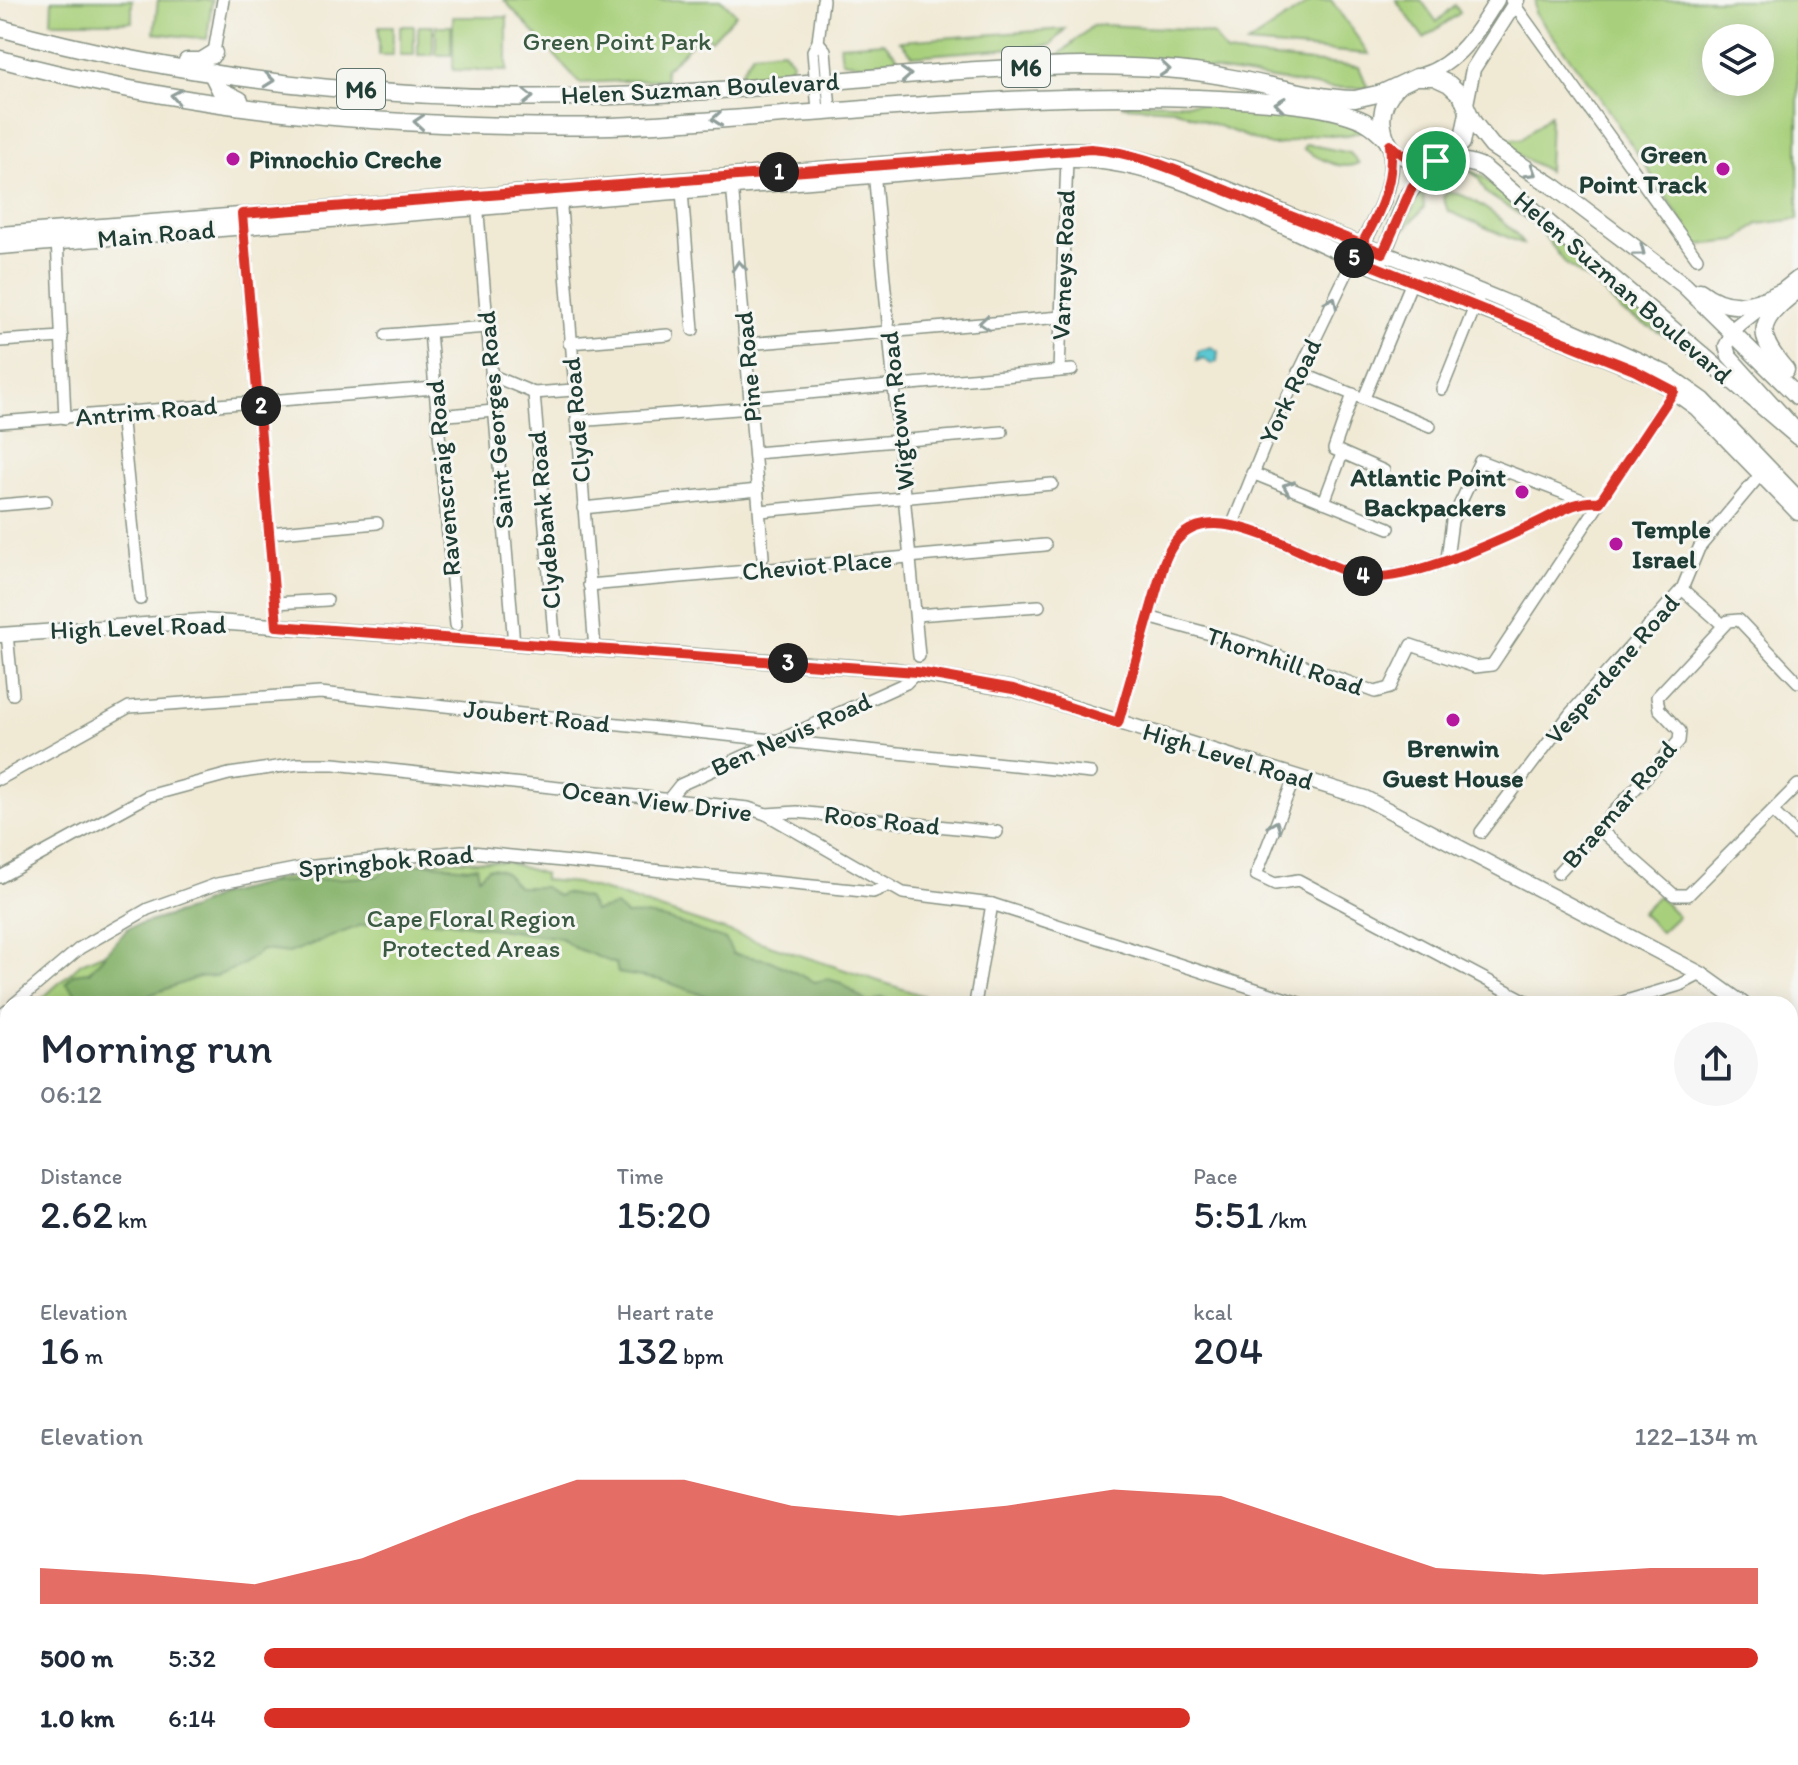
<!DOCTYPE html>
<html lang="en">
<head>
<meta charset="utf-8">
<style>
  :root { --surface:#fff; --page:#f6f6f7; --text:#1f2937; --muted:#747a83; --accent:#d93025 }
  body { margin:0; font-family:Itim,sans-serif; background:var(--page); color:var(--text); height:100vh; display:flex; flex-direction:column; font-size:30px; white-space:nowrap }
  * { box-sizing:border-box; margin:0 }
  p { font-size:26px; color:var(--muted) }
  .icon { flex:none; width:44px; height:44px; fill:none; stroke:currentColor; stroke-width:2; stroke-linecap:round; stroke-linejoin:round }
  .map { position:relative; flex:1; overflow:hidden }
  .panel { position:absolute; left:0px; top:996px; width:1798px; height:770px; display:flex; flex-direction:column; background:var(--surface); border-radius:24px 24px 0 0; box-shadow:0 4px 20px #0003 }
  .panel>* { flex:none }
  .controls { position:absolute; left:1702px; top:24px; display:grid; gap:16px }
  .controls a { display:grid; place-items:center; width:72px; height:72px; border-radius:50%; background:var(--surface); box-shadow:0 4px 20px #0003; font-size:40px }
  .pin { position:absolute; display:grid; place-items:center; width:68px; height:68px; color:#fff; margin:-34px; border:4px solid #fff; border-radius:50%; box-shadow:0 2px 8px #0007 }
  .km { position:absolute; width:40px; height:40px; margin:-20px; border-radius:50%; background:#222; color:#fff; font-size:22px; line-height:40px; text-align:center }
  .round { display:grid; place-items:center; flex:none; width:84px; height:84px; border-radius:42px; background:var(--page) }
  .summary { display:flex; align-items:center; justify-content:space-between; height:136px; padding:0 40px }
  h1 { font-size:44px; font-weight:600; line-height:60px }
  .stats { display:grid; grid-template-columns:repeat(3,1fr); gap:12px; height:136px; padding:8px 40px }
  .stats div { display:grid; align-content:center }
  .stats b { font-size:40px; font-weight:600 }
  .stats small { font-size:22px; font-weight:400 }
  .stats p { font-size:22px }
  .chart { height:224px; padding:16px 40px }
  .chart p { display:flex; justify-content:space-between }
  .chart svg { width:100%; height:144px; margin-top:8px; fill:var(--accent); opacity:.7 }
  ul { padding:0 40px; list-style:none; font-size:26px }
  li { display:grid; grid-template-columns:128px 96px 1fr; align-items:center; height:60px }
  li i { height:20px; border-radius:10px; background:var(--accent) }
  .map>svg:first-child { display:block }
  .green { fill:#a8d07b; stroke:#648658; stroke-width:2; fill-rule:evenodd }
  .forest { fill:#86b26b; stroke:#527850; stroke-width:2 }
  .water { fill:#5cc8d2; stroke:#3e8283; stroke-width:2 }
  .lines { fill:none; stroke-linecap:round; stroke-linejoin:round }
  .minor-casing { stroke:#889384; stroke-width:14 }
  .tertiary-casing { stroke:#889384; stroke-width:17 }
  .secondary-casing { stroke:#889384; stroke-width:17 }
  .primary-casing { stroke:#889384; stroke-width:19 }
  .minor { stroke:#fff; stroke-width:11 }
  .tertiary { stroke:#fff; stroke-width:14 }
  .secondary { stroke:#fff; stroke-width:14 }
  .primary { stroke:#fff; stroke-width:16 }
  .oneway { stroke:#8f9e9a }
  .route-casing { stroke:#fff; stroke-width:16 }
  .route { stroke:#d93025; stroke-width:10 }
  .poi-dot { fill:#b5179e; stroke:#f6f6f2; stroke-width:3 }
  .labels { text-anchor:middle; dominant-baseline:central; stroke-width:6; stroke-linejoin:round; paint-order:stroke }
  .shield { fill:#f6f6f2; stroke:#60746d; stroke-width:2 }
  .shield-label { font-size:24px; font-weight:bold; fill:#1f3d34 }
  .park-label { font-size:26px; fill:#3a5a42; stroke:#f6f6f2 }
  .street-label { font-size:26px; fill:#1f3d34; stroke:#f6f6f2 }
  .poi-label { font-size:26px; font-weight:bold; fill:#1f3d34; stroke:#f6f6f2; text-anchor:end }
</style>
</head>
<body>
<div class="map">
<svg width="1798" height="1765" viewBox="0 0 1798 1765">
  <rect width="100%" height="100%" fill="#f6f6f2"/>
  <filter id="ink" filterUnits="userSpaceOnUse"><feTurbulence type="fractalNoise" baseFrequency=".0125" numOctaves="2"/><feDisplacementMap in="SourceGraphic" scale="16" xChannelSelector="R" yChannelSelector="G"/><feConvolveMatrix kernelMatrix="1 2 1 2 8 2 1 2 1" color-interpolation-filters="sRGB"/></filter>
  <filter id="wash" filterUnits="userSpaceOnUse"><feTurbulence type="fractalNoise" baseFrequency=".006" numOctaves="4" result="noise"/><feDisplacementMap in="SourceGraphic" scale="32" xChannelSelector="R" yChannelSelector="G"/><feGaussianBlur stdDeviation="1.8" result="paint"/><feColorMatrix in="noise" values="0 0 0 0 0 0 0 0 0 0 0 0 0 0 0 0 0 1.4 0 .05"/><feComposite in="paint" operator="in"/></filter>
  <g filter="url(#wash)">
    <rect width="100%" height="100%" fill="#f0e9d4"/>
    <g class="green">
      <path d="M52 0H132V22H51Z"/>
      <path d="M158 0H212L207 39 154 33Z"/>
      <path d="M504 0H722L736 14 712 40 703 33 665 70 666 79 580 83Z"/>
      <path d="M1313 0H1331L1369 54 1247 44Z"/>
      <path d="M1396 0H1421L1437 22 1455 5 1460 13 1424 38Z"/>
      <path d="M1535 0H1798V219L1758 224 1737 241 1698 245 1595 90 1535 13ZM1760 38V82H1716V38Z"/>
      <path d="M453 17H507V71L453 70Z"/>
      <path d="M1104 25 1188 29 1214 35 1226 53 1359 67 1368 88H1328L1154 60H1053L1092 26Z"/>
      <rect x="379" y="26" width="14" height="29"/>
      <rect x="400" y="26" width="14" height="29"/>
      <rect x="418" y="26" width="15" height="29"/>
      <rect x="436" y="26" width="15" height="29"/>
      <path d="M1065 29 1051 45 913 56 900 41Z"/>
      <path d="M884 42 899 59 864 65 842 61 840 45Z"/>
      <path d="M783 50 793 62 786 72 738 76 753 53Z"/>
      <path d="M1133 102C1194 103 1307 107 1362 130 1342 141 1326 131 1305 136 1291 141 1284 146 1268 145L1174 109 1122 106Z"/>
      <path d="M1550 115 1548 171 1510 151 1498 139H1521Z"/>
      <path d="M1306 144 1350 153 1359 163C1342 172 1318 158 1303 149Z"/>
      <path d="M1466 169 1482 176 1668 337 1622 312 1599 288 1566 264 1536 225 1486 193 1478 177Z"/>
      <path d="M1423 188 1424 208 1400 234Z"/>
      <path d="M1448 192C1468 192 1515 227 1523 244L1448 211 1443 197Z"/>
      <path d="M449 860 506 862 544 874V880L576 883 612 893 948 1004H36L81 963 276 879Z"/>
      <path d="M1658 896 1678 916 1661 932 1641 913Z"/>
      <path d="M8 1029V1758H1352L1355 1765H0V1037Z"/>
      <path d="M1790 1060 1798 1069V1517L1790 1504Z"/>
    </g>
    <g class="forest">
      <path d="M424 863 468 868 477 866 479 877 488 868C508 868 507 878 518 887H544L558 896 564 893 587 898 594 911 616 906 626 915C659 911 694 930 726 940L733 954 769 960 815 982 828 979 841 983 868 1003 882 997 897 1004H728L661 980 618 973 616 964 573 947 561 938 448 922 395 920 359 926 289 953 262 950 242 965 217 976 199 977 125 1004H89V1000L80 998 66 983 73 974 89 972 128 928 192 909 216 896 267 883 378 876 387 868Z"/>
      <path d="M8 1074V1186H6L0 1167V1080Z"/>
    </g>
    <path class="water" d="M1211 347 1218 351 1217 362 1211 364 1203 358 1197 361 1198 351Z"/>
  </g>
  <g filter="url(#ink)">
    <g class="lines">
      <defs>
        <g id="minor">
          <path d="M1511 0 1697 258"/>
          <path d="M818 42 825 50 830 110"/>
          <path d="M213 58 223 0"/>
          <path d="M818 111 813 51 818 42 823 0"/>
          <path d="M874 171 919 656"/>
          <path d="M732 183 763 557"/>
          <path d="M682 191 693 330"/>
          <path d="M560 195 595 650"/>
          <path d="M477 202 514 644"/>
          <path d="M242 220 277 626"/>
          <path d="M57 238 65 418"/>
          <path d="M430 332 456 625"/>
          <path d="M386 335 487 327"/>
          <path d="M0 341 62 337"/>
          <path d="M569 343 668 335"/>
          <path d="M746 344 1061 317"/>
          <path d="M1059 371 1067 160"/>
          <path d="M1298 372 1430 426"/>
          <path d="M491 375 534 393 573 390"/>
          <path d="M1442 389 1480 294"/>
          <path d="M534 393 555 647"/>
          <path d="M1353 394 1334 449 1384 471"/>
          <path d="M750 398 1072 370"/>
          <path d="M1364 398 1418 267"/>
          <path d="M121 413 140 599"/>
          <path d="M437 416 494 411"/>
          <path d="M576 421 751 408"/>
          <path d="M0 422 435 388"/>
          <path d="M755 453 1002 432"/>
          <path d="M1252 473 1389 528"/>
          <path d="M1324 502 1342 454"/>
          <path d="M0 505 46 501"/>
          <path d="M583 508 758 490"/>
          <path d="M760 511 1052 484"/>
          <path d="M1232 526 1268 437 1354 258"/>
          <path d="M269 533 377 523"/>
          <path d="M1447 559 1452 521 1480 461 1582 500"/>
          <path d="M589 585 1045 545"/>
          <path d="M1682 589 1723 625"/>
          <path d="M275 603 327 600"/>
          <path d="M916 615 1039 606"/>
          <path d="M1148 617 1243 643 1375 692 1390 688 1411 645 1475 667 1492 665 1676 388"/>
          <path d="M7 634 13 694"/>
          <path d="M1118 723 1164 563C1198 470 1314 572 1370 577 1410 580 1494 543 1532 525 1555 515 1574 499 1600 502"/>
          <path d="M1295 776 1256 875 1275 884 1298 880 1532 1004"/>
          <path d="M0 779 129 707 320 693 1091 773"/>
          <path d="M668 800 680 785 906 683 917 672"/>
          <path d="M1772 811 1798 836"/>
          <path d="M766 814 797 812 997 832"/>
          <path d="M1599 829 1674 895H1688L1798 785"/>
          <path d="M1481 832 1570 714 1682 589 1699 548 1765 469"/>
          <path d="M1558 873 1679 741 1680 731 1659 709 1657 697 1728 621 1739 620 1798 682"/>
          <path d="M0 877 148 796 229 774 298 764H334L748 808 766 814 903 893 992 904 1302 1004"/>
          <path d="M14 1004 80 948 148 909 217 884 305 867 462 851 873 892 888 886"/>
          <path d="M975 1004 992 904"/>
          <path d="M1616 1004 1680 985 1701 974"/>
          <path d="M0 1017 8 1010"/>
          <path d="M1793 1518 1798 1526"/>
          <path d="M1790 1615 1798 1612"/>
          <path d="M1790 1718 1798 1715"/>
          <path d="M1344 1758 1347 1765"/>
          <path d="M1614 1758 1618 1765"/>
          <path d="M1778 1758 1780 1765"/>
          <path d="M1504 1765 1515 1758"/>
          <path d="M1659 1765 1679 1758"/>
        </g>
        <g id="tertiary">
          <path d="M1422 75C1458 64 1478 31 1497 0"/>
          <path d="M1466 104 1473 69 1517 0"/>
          <path d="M1354 258C1374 223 1397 186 1390 145"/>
          <path d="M1378 268 1406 197 1436 161"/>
          <path d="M1798 432 1729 356 1726 346 1737 326 1798 278"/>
          <path d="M0 635 202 621 894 670 1013 689 1365 798 1701 974 1743 1004"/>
          <path d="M1790 1047 1798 1055"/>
        </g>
        <g id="secondary">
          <path d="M0 234 1057 150C1152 144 1257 204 1345 238 1453 280 1562 323 1666 373L1704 400 1798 498"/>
          <path d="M0 247 1067 160C1157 157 1259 217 1341 253 1445 299 1553 334 1657 380L1696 408 1798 513"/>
        </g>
        <g id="primary">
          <path d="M0 28C212 87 440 106 659 94 801 86 942 68 1084 66 1132 66 1180 68 1227 77 1269 84 1313 98 1355 99L1382 93 1416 77H1434L1449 84 1461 95 1473 122 1492 146 1556 188 1684 285 1798 397"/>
          <path d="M0 59C164 104 338 123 509 126 558 127 607 127 656 124 837 113 1016 92 1198 98 1243 100 1324 102 1364 121 1373 126 1380 132 1386 139"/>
          <path d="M187 61H201L214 53"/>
          <path d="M211 72 220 90 240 100"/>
          <path d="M1397 87C1386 98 1380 112 1383 127 1392 181 1451 149 1484 168L1798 437"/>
          <path d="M1439 161 1462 143 1468 113"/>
          <path d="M1700 291C1727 312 1750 307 1779 293"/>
          <path d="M1786 370C1752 331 1760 320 1798 290"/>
        </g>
      </defs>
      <use href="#minor" class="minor-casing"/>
      <use href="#tertiary" class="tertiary-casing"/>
      <use href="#secondary" class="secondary-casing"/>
      <use href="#primary" class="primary-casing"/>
      <use href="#minor" class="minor"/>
      <use href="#tertiary" class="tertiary"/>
      <use href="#secondary" class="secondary"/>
      <use href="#primary" class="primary"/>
    </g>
    <defs><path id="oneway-chevron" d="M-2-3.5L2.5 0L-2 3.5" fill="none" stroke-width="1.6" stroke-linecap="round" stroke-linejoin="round" transform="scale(2)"/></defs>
    <g class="oneway">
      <use href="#oneway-chevron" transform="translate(1165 69) rotate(5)"/>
      <use href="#oneway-chevron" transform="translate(906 75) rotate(-4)"/>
      <use href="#oneway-chevron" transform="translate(269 80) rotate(6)"/>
      <use href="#oneway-chevron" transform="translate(176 96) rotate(-170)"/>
      <use href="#oneway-chevron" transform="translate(528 97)"/>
      <use href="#oneway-chevron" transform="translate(1280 104) rotate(-172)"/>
      <use href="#oneway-chevron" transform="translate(717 119) rotate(175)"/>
      <use href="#oneway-chevron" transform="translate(419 122) rotate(-176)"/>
      <use href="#oneway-chevron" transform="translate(1531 172) rotate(32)"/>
      <use href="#oneway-chevron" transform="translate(1640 251) rotate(37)"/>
      <use href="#oneway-chevron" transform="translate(739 266) rotate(-95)"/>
      <use href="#oneway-chevron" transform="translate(1332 302) rotate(-64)"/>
      <use href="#oneway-chevron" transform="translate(984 323) rotate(175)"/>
      <use href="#oneway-chevron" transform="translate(1288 487) rotate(-158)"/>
      <use href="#oneway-chevron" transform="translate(1275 826) rotate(-69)"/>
    </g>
  </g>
  <g class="lines" filter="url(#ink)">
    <defs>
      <path id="route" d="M1436 161 1412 187 1383 253C1326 230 1267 207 1210 184 1170 168 1134 152 1091 149L242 214 277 626 917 672 1013 689 1118 723 1164 563C1197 470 1315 572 1369 577 1411 580 1494 543 1532 525 1555 515 1574 499 1600 502L1674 391 1634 370 1354 258C1374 223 1396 186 1390 145L1412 161H1436"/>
    </defs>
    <use href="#route" class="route-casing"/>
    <use href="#route" class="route"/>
  </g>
  <g class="poi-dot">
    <circle cx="233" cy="159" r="8"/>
    <circle cx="1723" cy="169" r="8"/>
    <circle cx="1522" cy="492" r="8"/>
    <circle cx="1616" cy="544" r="8"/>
    <circle cx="1453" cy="720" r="8"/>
  </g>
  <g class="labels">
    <g class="shield">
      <rect x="1002" y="47" width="48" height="40" rx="6"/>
      <rect x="337" y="69" width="48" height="40" rx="6"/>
    </g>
    <g class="shield-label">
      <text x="1026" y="67">M6</text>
      <text x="361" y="89">M6</text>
    </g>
    <g class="park-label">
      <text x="617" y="41">Green Point Park</text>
      <text x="471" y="918">Cape Floral Region<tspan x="471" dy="30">Protected Areas</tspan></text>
    </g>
    <g class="street-label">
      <text transform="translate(700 88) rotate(-3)">Helen Suzman Boulevard</text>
      <text transform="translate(156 234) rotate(-5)">Main Road</text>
      <text transform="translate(1063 265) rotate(-88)">Varneys Road</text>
      <text transform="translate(1623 287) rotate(41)">Helen Suzman Boulevard</text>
      <text transform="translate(748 367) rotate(-95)">Pine Road</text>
      <text transform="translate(1290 391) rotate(-65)">York Road</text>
      <text transform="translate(146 411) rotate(-5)">Antrim Road</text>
      <text transform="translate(897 411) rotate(-96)">Wigtown Road</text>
      <text transform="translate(495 420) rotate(-95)">Saint Georges Road</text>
      <text transform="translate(576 420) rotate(-95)">Clyde Road</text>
      <text transform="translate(443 478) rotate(-95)">Ravenscraig Road</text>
      <text transform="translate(544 520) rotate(-95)">Clydebank Road</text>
      <text transform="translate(817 565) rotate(-5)">Cheviot Place</text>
      <text transform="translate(138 627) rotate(-2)">High Level Road</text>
      <text transform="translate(1285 661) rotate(19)">Thornhill Road</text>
      <text transform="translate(1612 669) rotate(-49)">Vesperdene Road</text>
      <text transform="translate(537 716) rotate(6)">Joubert Road</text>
      <text transform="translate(791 734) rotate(-24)">Ben Nevis Road</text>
      <text transform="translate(1228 756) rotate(17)">High Level Road</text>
      <text transform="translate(657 801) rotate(7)">Ocean View Drive</text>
      <text transform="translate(1619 804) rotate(-49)">Braemar Road</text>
      <text transform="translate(882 820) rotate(6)">Roos Road</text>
      <text transform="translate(386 861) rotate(-5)">Springbok Road</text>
    </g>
    <g class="poi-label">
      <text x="1707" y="154">Green<tspan x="1707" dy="30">Point Track</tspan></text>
      <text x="249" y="159" text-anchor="start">Pinnochio Creche</text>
      <text x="1506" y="477">Atlantic Point<tspan x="1506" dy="30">Backpackers</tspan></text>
      <text x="1632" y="529" text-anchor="start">Temple<tspan x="1632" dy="30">Israel</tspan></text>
      <text x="1453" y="748" text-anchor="middle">Brenwin<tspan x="1453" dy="30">Guest House</tspan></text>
    </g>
  </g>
</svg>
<div class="controls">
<a><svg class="icon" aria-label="layers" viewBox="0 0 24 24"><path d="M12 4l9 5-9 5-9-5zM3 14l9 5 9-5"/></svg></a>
</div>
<div class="pin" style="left:1436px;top:161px;background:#1e9e55"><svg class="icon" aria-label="arrive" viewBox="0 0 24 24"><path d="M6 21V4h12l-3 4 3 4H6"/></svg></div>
<b class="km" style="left:779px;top:172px">1</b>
<b class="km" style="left:261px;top:406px">2</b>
<b class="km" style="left:788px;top:663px">3</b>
<b class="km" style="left:1363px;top:576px">4</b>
<b class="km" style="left:1354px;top:258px">5</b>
<section class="panel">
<div class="summary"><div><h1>Morning run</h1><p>06:12</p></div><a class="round"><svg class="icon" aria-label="share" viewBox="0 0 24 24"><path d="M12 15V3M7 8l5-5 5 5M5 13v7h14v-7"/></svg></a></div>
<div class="stats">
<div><p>Distance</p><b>2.62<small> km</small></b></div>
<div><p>Time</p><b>15:20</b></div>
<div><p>Pace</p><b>5:51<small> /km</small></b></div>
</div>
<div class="stats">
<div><p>Elevation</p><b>16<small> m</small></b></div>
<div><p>Heart rate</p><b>132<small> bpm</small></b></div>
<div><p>kcal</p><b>204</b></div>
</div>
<div class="chart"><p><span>Elevation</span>122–134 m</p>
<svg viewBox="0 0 160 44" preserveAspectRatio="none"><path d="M0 44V33L10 35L20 38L30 30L40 17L50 6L60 6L70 14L80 17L90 14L100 9L110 11L120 22L130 33L140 35L150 33L160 33V44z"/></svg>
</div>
<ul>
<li><b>500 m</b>5:32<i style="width:100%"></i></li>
<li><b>1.0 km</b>6:14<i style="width:62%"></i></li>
</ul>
</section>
</div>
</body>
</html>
